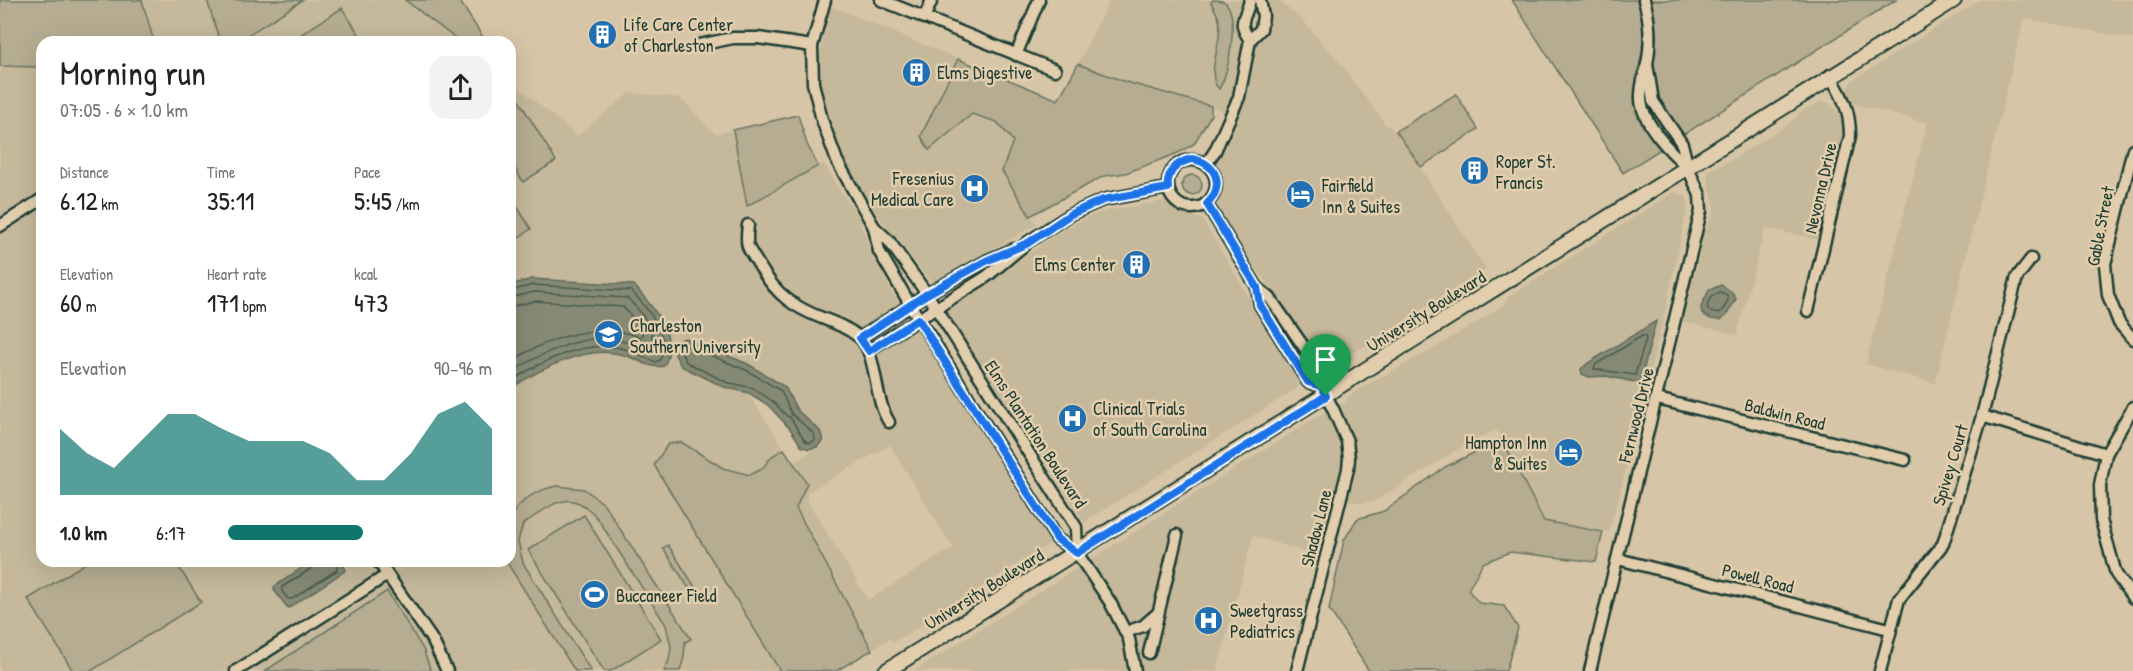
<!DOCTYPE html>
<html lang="en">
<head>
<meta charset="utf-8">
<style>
  :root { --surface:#fff; --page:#f2f2f2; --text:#222; --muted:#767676; --accent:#0f766e }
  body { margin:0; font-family:"Patrick Hand",sans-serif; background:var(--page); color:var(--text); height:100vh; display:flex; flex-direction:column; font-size:22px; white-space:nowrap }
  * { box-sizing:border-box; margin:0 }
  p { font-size:20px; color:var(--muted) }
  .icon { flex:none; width:33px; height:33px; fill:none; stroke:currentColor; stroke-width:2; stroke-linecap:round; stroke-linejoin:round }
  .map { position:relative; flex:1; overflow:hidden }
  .details { position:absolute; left:36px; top:36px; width:480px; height:531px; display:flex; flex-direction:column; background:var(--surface); border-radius:18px; box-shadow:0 6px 24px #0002 }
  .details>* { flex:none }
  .pin { position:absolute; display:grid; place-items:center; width:51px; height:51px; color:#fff; margin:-62px -26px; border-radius:50% 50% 50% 0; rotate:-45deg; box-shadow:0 0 6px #0007 }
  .pin .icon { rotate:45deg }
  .round { display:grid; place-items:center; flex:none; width:63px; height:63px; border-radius:18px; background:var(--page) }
  .head { display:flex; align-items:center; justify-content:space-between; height:102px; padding:0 24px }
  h1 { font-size:33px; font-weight:600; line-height:45px }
  .stats { display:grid; grid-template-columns:repeat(3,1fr); gap:9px; height:102px; padding:6px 24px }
  .stats div { display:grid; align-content:center }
  .stats b { font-size:26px; font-weight:600 }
  .stats small { font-size:16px; font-weight:400 }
  .stats p { font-size:16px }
  .chart { height:168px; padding:12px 24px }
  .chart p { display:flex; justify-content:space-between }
  .chart svg { width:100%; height:108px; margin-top:6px; fill:var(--accent); opacity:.7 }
  ul { padding:0 24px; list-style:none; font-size:20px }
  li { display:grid; grid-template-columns:96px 72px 1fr; align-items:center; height:45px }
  li i { height:15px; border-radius:8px; background:var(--accent) }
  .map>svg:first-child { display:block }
  .built { fill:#c5b89b; fill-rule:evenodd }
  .green { fill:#b5ac91; stroke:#6a7462; stroke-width:1.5 }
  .water { fill:#868a74; stroke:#5d6b5a; stroke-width:1.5 }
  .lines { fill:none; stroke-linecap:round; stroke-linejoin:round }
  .shore { stroke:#485c4e; stroke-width:1.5 }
  .minor-casing { stroke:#1f3d34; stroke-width:15 }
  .major-casing { stroke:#1f3d34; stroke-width:18 }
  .minor { stroke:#e2cead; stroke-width:10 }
  .major { stroke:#e2cead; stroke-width:14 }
  .route-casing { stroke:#fff; stroke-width:12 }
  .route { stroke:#1a73e8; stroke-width:8 }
  .labels { text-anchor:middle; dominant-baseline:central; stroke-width:5; stroke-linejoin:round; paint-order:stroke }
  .poi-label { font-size:18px; fill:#1f3d34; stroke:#e2cead; text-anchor:start }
  .street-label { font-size:18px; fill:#1f3d34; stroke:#e2cead }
</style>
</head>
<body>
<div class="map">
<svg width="2133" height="671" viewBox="0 0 2133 671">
  <rect width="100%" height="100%" fill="#d6c5a6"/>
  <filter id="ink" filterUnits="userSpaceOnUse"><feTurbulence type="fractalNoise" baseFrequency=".0167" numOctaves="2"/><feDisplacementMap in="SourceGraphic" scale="12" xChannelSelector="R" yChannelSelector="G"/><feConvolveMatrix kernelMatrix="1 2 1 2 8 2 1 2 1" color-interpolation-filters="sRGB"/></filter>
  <g filter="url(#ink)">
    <g class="built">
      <path d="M0 0H459L486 42H42V561H510V80L577 136 630 93 680 98 715 134 733 130 747 205 824 163 838 188 860 219 862 229 890 289 898 302 918 319 1057 539 894 642 890 638 836 671H0ZM723 356 748 364 785 387 797 410 820 431 823 440 817 447 794 463ZM890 445 953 548 868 600 807 500V492Z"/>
      <path d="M1110 0H1250L1243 18 1250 40 1261 29 1260 0H1277L1303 21 1340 63 1385 124 1396 131 1486 269 1328 369 1249 258 1219 212 1217 203 1222 188 1221 176 1215 165 1210 160 1231 115 1211 106 1123 81 1078 64Z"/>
      <path d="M1980 0H2133V39L2024 18 1935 383 1866 364 1927 123 1852 103 1848 96V87L1853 80Z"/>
      <path d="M830 6 958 59 921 136 930 150 972 114 997 122 1013 141 1030 216 1037 224 938 280H931L924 274 896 237 892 235 868 201 839 153 829 126 822 95 819 65 823 35Z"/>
      <path d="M1822 101 1830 104 1838 111 1842 121V138L1818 239 1765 228 1737 335 1678 320 1690 281 1694 277 1699 257 1697 251 1702 235 1714 213V202L1707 178 1709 170 1731 160 1793 121 1800 112Z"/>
      <path d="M1674 192 1686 196 1688 205 1664 316 1648 379 1649 384 1609 532 1544 521 1497 430 1466 444 1375 501 1360 503 1341 498 1325 558 1253 536 1217 671H914L1315 418 1346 402 1347 398 1361 388 1428 352 1484 318 1504 305 1508 297 1513 294Z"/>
      <path d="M1164 201 1179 212 1202 219 1302 385 1084 522 952 319 949 313 950 309 1058 233 1090 216 1105 211Z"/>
    </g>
    <g class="green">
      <path d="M0 0H142L154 42H42V67L0 66Z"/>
      <path d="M207 0H303L237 42H220Z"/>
      <path d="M405 0H459L486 42H460Z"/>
      <path d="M1213 0C1218 0 1222 0 1226 3 1239 17 1229 74 1219 89 1204 75 1224 41 1219 20 1218 14 1213 8 1211 2Z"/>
      <path d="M1512 0H1896L1623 173Z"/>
      <path d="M342 8 364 42H289Z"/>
      <path d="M958 59 1058 100 1078 64 1123 81 1211 106V115L1194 144 1178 153 1126 173 1104 176 1030 216 1002 171 1013 141 997 122 972 114 929 150 921 136Z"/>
      <path d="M510 86 556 161 523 182 510 160Z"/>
      <path d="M1456 94 1478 129 1421 167 1396 131Z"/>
      <path d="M798 115 807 144 818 166 747 206 733 130Z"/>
      <circle cx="1192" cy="185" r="10"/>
      <path d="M510 195 531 229 510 243Z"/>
      <path d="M1502 439 1544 521 1603 532 1596 562 1510 552 1483 563 1468 590 1479 603 1504 606 1518 628 1506 671H1369L1329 609 1344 540 1357 519 1384 511 1445 467Z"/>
      <path d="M681 442 723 468 750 475 762 469 772 456 784 449 807 483 796 508 872 650 836 671H780L654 465 668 444Z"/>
      <path d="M557 486 584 489 604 504 691 639 685 642 684 657 680 671H664L669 660 671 647 666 625 598 519C570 485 552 505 523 524L518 541 523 563 591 671H575L506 561H510V518C521 499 536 490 557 486Z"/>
      <path d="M584 515 661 639 611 671H604L528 550Z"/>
      <path d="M668 545 699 593 694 596 663 548Z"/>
      <path d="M89 561H175L201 602 91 671H73L28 599Z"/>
      <path d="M387 591 423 649 431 671H265Z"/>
    </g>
    <g class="water">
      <path d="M532 279 634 285C653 307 680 337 664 366 649 369 638 359 624 355 587 344 540 369 510 389V285Z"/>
      <path d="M1721 285 1732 292 1736 299 1726 316 1720 320 1711 319 1702 314 1701 307 1709 290Z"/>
      <path d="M1656 321 1640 383 1606 376 1589 377 1582 374 1581 369 1588 363Z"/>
      <path d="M685 338 748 364 785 387 797 410 820 431 823 440 817 447 809 449 801 446 791 430 768 405 749 393 724 387 681 366 675 355 680 340Z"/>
      <path d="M312 561H341L346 570 289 608 287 607 274 590V587Z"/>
    </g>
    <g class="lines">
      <g class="shore">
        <path d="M510 291 533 285 631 291C647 307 672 337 660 360L656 362C646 358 636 352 625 349 587 338 541 361 510 382"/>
        <path d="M1720 292 1727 295 1728 300C1724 310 1719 318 1708 310 1706 301 1712 295 1720 292Z"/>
        <path d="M510 298 534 292 627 298C643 313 653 327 654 349L651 351C635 345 619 338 601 338 570 340 536 356 510 373"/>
        <path d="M510 307 535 301 623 307 633 318 643 334 640 337C597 321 547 338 510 362"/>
        <path d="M1642 336H1645L1646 339 1635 375 1594 369 1595 365Z"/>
        <path d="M688 346 746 370 773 386 781 391 792 415 794 416 814 434 815 440 810 443 805 441 790 417 787 416 772 401 753 388 726 382 686 362 682 354 684 347Z"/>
        <path d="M314 561 312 568 282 587V591L288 599H292L337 570V561"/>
      </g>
      <defs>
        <g id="minor">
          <path d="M825 0 812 46 813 83 822 120 837 161 874 227 879 251 911 306 1057 539 1077 553 1110 602 1129 639 1135 671"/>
          <path d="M881 0 1055 70"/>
          <path d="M1644 0C1650 20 1651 44 1647 64 1644 76 1640 88 1641 100 1643 124 1671 153 1688 167"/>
          <path d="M924 18 932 0"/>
          <path d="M1250 40C1236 21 1246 19 1250 0"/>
          <path d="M699 45 733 38H758L812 46"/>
          <path d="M1016 55 1039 0"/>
          <path d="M2133 149 2105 264 2108 295 2119 323 2133 339"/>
          <circle cx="1192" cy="184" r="24"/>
          <path d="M1206 164 1215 151 1239 97 1250 40 1261 29 1263 16 1260 0"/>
          <path d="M1207 204 1257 287 1270 298 1322 373 1321 386 1333 409 1347 441 1349 458 1348 469 1297 671"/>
          <path d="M748 225C745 249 748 247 760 267 776 294 793 307 822 318 835 323 848 328 859 337 878 354 873 397 889 422"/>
          <path d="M0 226 42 199"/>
          <path d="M874 227 889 241 927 294 1076 527 1077 553"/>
          <path d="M1257 287 1260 305 1308 382 1321 386"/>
          <path d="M1808 311 1850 136C1850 110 1843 97 1830 75"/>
          <path d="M860 338 927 294 986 261 1014 249"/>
          <path d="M869 350 986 277 1028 242 1071 214 1103 200 1168 188"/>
          <path d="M1657 399 1905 460"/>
          <path d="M2133 407 2106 454 2100 485 2101 520 2116 574 2133 598"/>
          <path d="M1982 416 2106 454"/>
          <path d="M1618 559 1889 629"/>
          <path d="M378 561 433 641 447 671"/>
          <path d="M1126 632 1143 626 1158 613"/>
          <path d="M1149 653 1177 535"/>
          <path d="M236 671 387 575"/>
          <path d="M1590 671 1701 211 1700 195 1688 168 1682 144 1653 101 1647 64"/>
          <path d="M1880 671 1899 599 1943 544 1982 416 2017 277 2031 259"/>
        </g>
        <path id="major" d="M886 671C1244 450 1596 221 1954 0"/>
      </defs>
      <use href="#minor" class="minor-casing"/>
      <use href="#major" class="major-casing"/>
      <use href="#minor" class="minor"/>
      <use href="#major" class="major"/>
    </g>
  </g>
  <g class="lines" filter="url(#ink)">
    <defs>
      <path id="route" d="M1192 159C1217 163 1225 186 1207 204L1257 287 1260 305 1308 382 1321 386 1326 396 1077 553 1057 539 918 319 869 351 860 338 927 294 986 261 1028 243 1071 214 1103 200 1168 188C1166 172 1177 162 1192 159Z"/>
    </defs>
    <use href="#route" class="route-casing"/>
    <use href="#route" class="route"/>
  </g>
  <defs>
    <symbol id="building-disc" viewBox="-11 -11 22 22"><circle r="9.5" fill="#1f6fb2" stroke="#e2cead"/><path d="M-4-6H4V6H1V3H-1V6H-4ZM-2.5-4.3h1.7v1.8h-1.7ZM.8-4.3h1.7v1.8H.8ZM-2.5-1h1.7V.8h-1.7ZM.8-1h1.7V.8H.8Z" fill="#fff"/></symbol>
    <symbol id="hospital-disc" viewBox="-11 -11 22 22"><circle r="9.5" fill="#1f6fb2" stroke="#e2cead"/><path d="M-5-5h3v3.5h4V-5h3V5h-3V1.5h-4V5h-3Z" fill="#fff"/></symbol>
    <symbol id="hotel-disc" viewBox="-11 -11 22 22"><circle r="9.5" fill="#1f6fb2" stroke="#e2cead"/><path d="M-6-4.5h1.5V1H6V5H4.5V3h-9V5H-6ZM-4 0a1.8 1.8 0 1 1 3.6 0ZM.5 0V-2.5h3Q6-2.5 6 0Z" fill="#fff"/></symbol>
    <symbol id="university-disc" viewBox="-11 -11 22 22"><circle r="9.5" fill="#1f6fb2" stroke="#e2cead"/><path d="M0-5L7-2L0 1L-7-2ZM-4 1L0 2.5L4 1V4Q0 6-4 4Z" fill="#fff"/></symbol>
    <symbol id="stadium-disc" viewBox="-11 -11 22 22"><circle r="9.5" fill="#1f6fb2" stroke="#e2cead"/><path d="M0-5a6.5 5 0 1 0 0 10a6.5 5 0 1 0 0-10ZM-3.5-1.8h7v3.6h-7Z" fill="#fff"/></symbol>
  </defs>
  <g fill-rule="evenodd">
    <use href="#building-disc" x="586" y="18" width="33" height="33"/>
    <use href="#building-disc" x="900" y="56" width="33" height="33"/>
    <use href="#building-disc" x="1458" y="154" width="33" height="33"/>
    <use href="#hospital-disc" x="958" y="172" width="33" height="33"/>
    <use href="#hotel-disc" x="1284" y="178" width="33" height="33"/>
    <use href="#building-disc" x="1120" y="248" width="33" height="33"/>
    <use href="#university-disc" x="592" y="318" width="33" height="33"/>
    <use href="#hospital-disc" x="1056" y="402" width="33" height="33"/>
    <use href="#hotel-disc" x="1552" y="436" width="33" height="33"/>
    <use href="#stadium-disc" x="578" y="578" width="33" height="33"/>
    <use href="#hospital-disc" x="1192" y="604" width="33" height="33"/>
  </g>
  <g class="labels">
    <g class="poi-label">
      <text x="624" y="24">Life Care Center<tspan x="624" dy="21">of Charleston</tspan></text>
      <text x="937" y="72">Elms Digestive</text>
      <text x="1496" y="161">Roper St.<tspan x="1496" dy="21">Francis</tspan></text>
      <text x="954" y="178" text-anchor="end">Fresenius<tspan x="954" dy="21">Medical Care</tspan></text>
      <text x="1322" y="185">Fairfield<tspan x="1322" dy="21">Inn &amp; Suites</tspan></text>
      <text x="1116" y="264" text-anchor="end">Elms Center</text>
      <text x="630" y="325">Charleston<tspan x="630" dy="21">Southern University</tspan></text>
      <text x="1093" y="408">Clinical Trials<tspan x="1093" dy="21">of South Carolina</tspan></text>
      <text x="1547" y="442" text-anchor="end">Hampton Inn<tspan x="1547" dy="21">&amp; Suites</tspan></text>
      <text x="616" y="595">Buccaneer Field</text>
      <text x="1230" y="610">Sweetgrass<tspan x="1230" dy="21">Pediatrics</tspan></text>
    </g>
    <g class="street-label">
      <text transform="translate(1820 188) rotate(-77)">Nevonna Drive</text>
      <text transform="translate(2100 226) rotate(-79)">Gable Street</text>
      <text transform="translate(1426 311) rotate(-32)">University Boulevard</text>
      <text transform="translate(1785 414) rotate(14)">Baldwin Road</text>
      <text transform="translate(1636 415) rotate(-76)">Fernwood Drive</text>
      <text transform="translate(1036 434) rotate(57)">Elms Plantation Boulevard</text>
      <text transform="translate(1950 465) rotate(-73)">Spivey Court</text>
      <text transform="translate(1316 528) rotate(-76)">Shadow Lane</text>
      <text transform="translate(1758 578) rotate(14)">Powell Road</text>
      <text transform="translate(984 589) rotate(-32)">University Boulevard</text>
    </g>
  </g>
</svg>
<div class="pin" style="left:1326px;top:396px;background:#1e9e55"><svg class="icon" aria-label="arrive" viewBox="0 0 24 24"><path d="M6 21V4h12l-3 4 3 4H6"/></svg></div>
<section class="details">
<div class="head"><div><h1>Morning run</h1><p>07:05 · 6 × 1.0 km</p></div><a class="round"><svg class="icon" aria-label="share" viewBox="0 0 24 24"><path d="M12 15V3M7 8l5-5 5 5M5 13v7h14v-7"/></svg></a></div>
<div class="stats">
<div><p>Distance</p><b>6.12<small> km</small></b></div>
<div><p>Time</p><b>35:11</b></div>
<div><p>Pace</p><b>5:45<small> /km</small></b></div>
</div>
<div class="stats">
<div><p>Elevation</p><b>60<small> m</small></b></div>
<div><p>Heart rate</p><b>171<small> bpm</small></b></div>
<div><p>kcal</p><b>473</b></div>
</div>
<div class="chart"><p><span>Elevation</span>90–96 m</p>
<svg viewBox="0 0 160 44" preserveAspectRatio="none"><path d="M0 44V17L10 27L20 33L30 22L40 11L50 11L60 17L70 22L80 22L90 22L100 27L110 38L120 38L130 27L140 11L150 6L160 17V44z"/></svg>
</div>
<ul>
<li><b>1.0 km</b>6:17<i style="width:51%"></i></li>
</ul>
</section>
</div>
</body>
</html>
